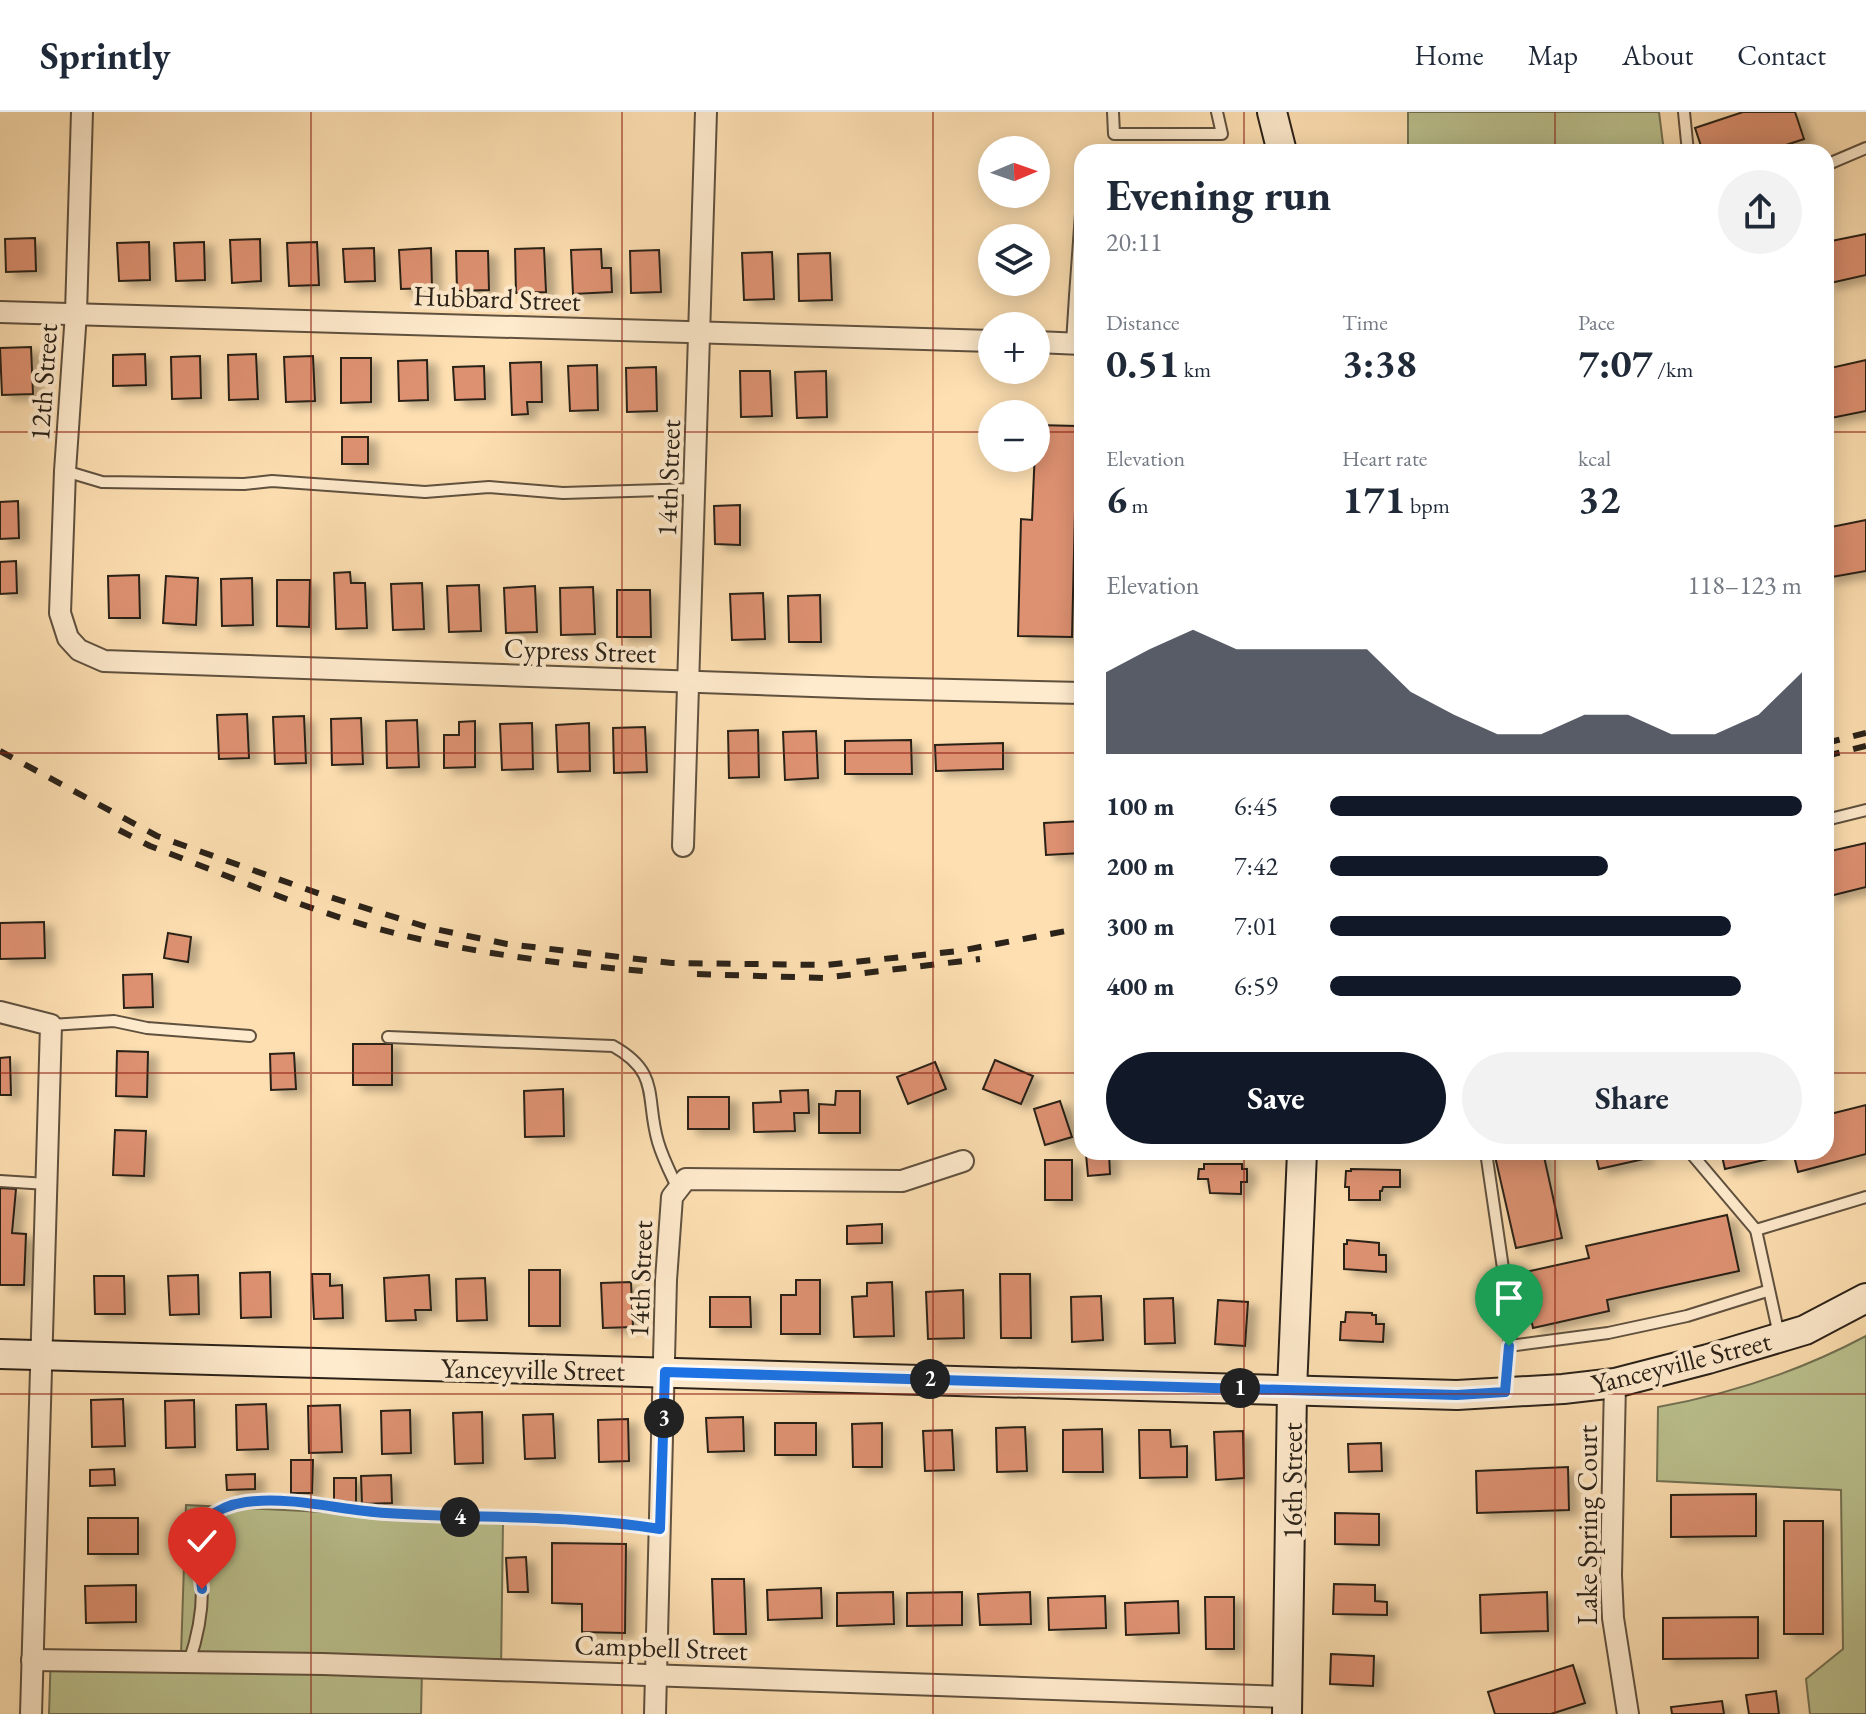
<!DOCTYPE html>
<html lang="en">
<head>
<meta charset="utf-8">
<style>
  :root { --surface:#fff; --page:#f2f2f3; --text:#1f2937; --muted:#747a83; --line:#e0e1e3; --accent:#111827 }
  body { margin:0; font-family:"EB Garamond",serif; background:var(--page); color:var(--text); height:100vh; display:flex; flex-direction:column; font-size:30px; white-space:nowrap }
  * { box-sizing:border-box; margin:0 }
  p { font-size:26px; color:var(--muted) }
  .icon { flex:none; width:44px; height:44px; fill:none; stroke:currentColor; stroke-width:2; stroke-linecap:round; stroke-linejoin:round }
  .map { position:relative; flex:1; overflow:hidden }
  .drawer { position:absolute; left:1074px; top:32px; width:760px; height:1016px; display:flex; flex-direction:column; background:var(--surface); border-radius:24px; box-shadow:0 4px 20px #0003 }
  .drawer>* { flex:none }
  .needle { width:52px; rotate:88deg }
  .fabs { position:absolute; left:978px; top:24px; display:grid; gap:16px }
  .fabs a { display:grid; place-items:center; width:72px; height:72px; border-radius:50%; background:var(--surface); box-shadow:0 4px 20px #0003; font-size:40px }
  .pin { position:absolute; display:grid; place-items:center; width:68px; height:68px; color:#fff; margin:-82px -34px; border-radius:50% 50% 50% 0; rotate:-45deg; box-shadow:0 0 8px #0007 }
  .pin .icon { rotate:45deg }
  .km { position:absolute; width:40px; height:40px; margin:-20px; border-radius:50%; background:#222; color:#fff; font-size:22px; line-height:40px; text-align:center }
  .round { display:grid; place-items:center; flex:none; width:84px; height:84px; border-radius:42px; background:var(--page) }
  .head { display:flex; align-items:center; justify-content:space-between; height:136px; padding:0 32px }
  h1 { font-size:44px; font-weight:700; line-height:60px }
  .metrics { display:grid; grid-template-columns:repeat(3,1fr); gap:12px; height:136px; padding:8px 32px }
  .metrics div { display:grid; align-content:center }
  .metrics b { font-size:40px; font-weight:700 }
  .metrics small { font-size:22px; font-weight:400 }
  .metrics p { font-size:22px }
  .chart { height:224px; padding:16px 32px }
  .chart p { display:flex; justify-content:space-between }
  .chart svg { width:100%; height:144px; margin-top:8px; fill:var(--accent); opacity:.7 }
  .button { display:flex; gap:16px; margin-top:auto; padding:16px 32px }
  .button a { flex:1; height:92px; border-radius:48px; background:var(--accent); color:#fff; font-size:32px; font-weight:700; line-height:92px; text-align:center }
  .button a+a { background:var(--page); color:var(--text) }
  ul { padding:0 32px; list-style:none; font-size:26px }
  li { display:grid; grid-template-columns:128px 96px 1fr; align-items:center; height:60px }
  li i { height:20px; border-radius:10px; background:var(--accent) }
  header { display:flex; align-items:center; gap:48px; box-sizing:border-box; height:112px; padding:0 40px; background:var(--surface); border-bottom:2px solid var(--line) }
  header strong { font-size:38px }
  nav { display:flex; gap:44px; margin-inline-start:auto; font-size:28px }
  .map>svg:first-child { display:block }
  .green { fill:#bbc28f; stroke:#737254; stroke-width:2 }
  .building { fill:#dd9171; stroke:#2b2219; stroke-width:2; filter:url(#shadow) }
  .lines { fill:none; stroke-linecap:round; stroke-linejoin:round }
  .lane-casing { stroke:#60513f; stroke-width:14 }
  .street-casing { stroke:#60513f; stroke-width:24 }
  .secondary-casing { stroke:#2b2219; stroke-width:32 }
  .lane { stroke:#feeacc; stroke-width:10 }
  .street { stroke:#feeacc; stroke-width:20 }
  .secondary { stroke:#feeacc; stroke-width:28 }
  .rail { stroke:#2b2219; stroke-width:6; stroke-dasharray:14 14; stroke-linecap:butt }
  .route-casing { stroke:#fff; stroke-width:16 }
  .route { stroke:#1a73e8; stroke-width:10 }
  .grid { fill:none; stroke:#8f2418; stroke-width:2; stroke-opacity:0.55 }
  .labels { text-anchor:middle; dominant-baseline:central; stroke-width:8; stroke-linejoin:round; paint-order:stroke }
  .street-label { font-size:28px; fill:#2b2219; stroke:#feeacc }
</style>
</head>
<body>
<header>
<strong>Sprintly</strong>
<nav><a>Home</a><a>Map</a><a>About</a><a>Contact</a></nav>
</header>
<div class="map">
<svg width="1866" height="1602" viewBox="0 0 1866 1602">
  <defs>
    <filter id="shadow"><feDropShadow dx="9" dy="5" stdDeviation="4" flood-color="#0004"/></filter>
  </defs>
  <rect width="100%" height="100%" fill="#fddfb1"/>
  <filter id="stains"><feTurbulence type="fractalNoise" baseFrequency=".0025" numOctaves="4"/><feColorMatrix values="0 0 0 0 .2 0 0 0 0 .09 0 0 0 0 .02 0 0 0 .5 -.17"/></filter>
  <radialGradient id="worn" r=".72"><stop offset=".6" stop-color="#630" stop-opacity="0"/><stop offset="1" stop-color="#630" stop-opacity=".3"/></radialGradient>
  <g class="green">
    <path d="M1408 0H1659L1664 40H1408Z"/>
    <path d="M1866 1224V1602H1810L1806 1567 1843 1537 1841 1378 1657 1369 1658 1295C1731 1282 1800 1259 1866 1224Z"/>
    <path d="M186 1393 503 1409 501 1560 422 1558 421 1602H49L51 1538 181 1543Z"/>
  </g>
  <g class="building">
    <path d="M1743 0H1795L1804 27 1765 40H1703L1695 16Z"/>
    <path d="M1866 122V163L1826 172V130Z"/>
    <path d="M35 126 36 159 6 160 5 127Z"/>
    <path d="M260 127 261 169 232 171 230 128Z"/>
    <path d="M149 130 150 168 119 169 117 131Z"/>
    <path d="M204 130 205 168 176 169 174 131Z"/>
    <path d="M317 130 319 173 289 174 287 131Z"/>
    <path d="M374 136 375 169 345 170 343 137Z"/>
    <path d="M431 136 432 176 401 177 399 138Z"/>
    <path d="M544 136 546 180 516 181 515 137Z"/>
    <path d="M601 137 602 156H611L612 180 573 182 571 138Z"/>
    <path d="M659 138 661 180 631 181 630 139Z"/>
    <path d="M456 139H488L489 178 457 179Z"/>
    <path d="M772 140 774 187 744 188 742 141Z"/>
    <path d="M830 141 832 188 799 189 798 142Z"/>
    <path d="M31 235 33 282 2 283 0 236Z"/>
    <path d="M145 242 146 273 113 274V243Z"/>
    <path d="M256 242 258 287 229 288 228 243Z"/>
    <path d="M200 244 201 286 172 287 171 245Z"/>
    <path d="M313 244 315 289 286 290 284 245Z"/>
    <path d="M341 246H371V290L341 291Z"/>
    <path d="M427 248 428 288 399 289 398 249Z"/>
    <path d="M1866 248V299L1826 307V257Z"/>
    <path d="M541 250 542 290H527L528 302 512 303 510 251Z"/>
    <path d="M597 253 598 298 570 299 568 254Z"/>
    <path d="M484 254 485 287 455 288 453 255Z"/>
    <path d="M656 255 657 299 627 300 626 256Z"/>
    <path d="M740 259H770L772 304 741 305Z"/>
    <path d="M826 259 827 305 797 306 795 260Z"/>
    <path d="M1036 313 1077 314 1072 525 1018 524 1021 407 1032 408Z"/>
    <rect x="342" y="325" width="26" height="27"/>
    <path d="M18 389 19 426 0 427V390Z"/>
    <path d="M740 393V433L715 432 714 394Z"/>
    <path d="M1866 408V459L1826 466V416Z"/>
    <path d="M16 449 17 481 0 482V450Z"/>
    <path d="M350 460 351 471H365L367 516 336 517 334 461Z"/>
    <path d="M139 463 140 506H109L108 464Z"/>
    <path d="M166 464 198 466 196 513 163 511Z"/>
    <path d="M252 466 253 513 222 514 221 467Z"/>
    <path d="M277 468H310L309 515 277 514Z"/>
    <path d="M422 471 424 517 393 518 391 472Z"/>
    <path d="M479 473 481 519 449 520 447 474Z"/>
    <path d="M535 474 537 520 506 521 504 476Z"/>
    <path d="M593 475 595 522 561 523 560 476Z"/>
    <path d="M617 478H650L651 525H617Z"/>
    <path d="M763 481 765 527 732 528 730 482Z"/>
    <path d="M820 483 821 530H789L788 484Z"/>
    <path d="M247 602 249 646 219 647 217 603Z"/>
    <path d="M304 604 306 651 275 652 273 605Z"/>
    <path d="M361 606 363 652 332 653 331 607Z"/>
    <path d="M417 608 419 655 387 656 386 609Z"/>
    <path d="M475 609V655L444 656V623H459V610Z"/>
    <path d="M532 611 533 657 502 658 500 612Z"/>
    <path d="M589 611 590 659 558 660 556 613Z"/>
    <path d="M645 615 647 660 614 661 613 616Z"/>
    <path d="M758 618 759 665 729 666 728 619Z"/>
    <path d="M816 619 818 666 785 668 783 620Z"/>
    <path d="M911 628 912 662H845V629Z"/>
    <path d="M1003 631V657L936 659 935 633Z"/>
    <path d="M1082 709V741L1046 743 1044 711Z"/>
    <path d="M1866 731V775L1826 785V740Z"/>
    <path d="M44 810 45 846 0 847V811Z"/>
    <path d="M168 821 191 825 188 850 164 846Z"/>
    <path d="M152 862 153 895 124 896 123 863Z"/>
    <rect x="353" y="932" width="39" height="41"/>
    <path d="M117 939 148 940 147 985 116 984Z"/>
    <path d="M294 941 296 977 271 978 270 942Z"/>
    <path d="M10 945 11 983H0V946Z"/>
    <path d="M995 948 1033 964 1021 992 983 977Z"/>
    <path d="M935 950 946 977 908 992 897 965Z"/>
    <path d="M563 977 564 1024 525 1025 524 979Z"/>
    <path d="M808 978 809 1001H794L795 1019 754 1020 753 991 781 990 780 979Z"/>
    <path d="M836 979H860V1021H819V992L835 993Z"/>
    <rect x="688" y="985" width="41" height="32"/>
    <path d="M1060 989 1072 1025 1045 1033 1034 997Z"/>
    <path d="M1866 993V1042L1798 1060 1793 1040H1826V1003Z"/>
    <path d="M115 1018 146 1019 144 1064 113 1063Z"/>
    <path d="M1109 1040 1110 1062 1088 1064 1086 1042Z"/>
    <path d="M1494 1040H1543L1562 1126 1516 1136Z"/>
    <path d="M1595 1040H1643L1644 1047 1599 1057Z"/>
    <path d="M1721 1040H1776L1777 1045 1725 1057Z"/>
    <rect x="1045" y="1048" width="27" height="40"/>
    <path d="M1204 1052H1242V1057H1247V1070H1241V1082L1210 1081 1208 1067H1198L1199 1057H1204Z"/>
    <path d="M1351 1057 1400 1058V1075H1383L1382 1079H1380V1088H1349V1075H1345L1346 1059H1351Z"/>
    <path d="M0 1076 16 1077 12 1121 26 1122 24 1173H0Z"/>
    <path d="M1727 1103 1739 1159 1607 1188 1609 1199 1533 1216 1521 1161 1589 1146 1586 1134Z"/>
    <path d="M882 1112V1131L847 1132V1114Z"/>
    <path d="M1347 1128 1379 1131V1143H1386V1160L1344 1157V1132H1347Z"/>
    <rect x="529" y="1158" width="31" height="56"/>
    <path d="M270 1160 271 1205 241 1206 240 1161Z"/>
    <path d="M312 1162H330V1174L342 1173 343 1206 314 1207Z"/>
    <path d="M1000 1162H1030L1031 1226H1001Z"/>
    <path d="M198 1163 199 1202 170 1203 168 1164Z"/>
    <path d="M429 1163 431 1198H415L416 1208 386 1209 384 1166Z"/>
    <path d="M94 1164H124L125 1202H95Z"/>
    <path d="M485 1166 487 1208 457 1209 456 1167Z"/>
    <path d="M796 1168H820V1222H781V1183H796Z"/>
    <path d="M631 1170 633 1215 603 1216 601 1171Z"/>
    <path d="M892 1170 894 1224 854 1225 852 1185 867 1184V1171Z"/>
    <path d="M963 1178 964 1226 928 1227 926 1180Z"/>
    <path d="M1101 1184 1103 1228 1072 1230 1071 1185Z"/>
    <path d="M710 1185H750L751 1215H710Z"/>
    <path d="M1173 1186 1175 1231 1145 1232 1144 1187Z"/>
    <path d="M1218 1188 1248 1190 1245 1234 1215 1232Z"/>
    <path d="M1346 1200 1372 1201V1203H1376V1212H1384L1383 1230 1340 1228 1341 1210H1345Z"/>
    <path d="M123 1287 125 1334 92 1335 91 1288Z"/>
    <path d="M194 1288 195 1335 166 1336 165 1289Z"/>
    <path d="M266 1292 268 1337 237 1338 236 1293Z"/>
    <path d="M340 1293 342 1340 309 1341 308 1294Z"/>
    <path d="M410 1298 411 1341 382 1342 381 1299Z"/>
    <path d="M482 1300 483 1351 455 1352 453 1301Z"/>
    <path d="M553 1302 555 1346 525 1347 523 1303Z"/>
    <path d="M743 1305 744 1339 708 1340 706 1306Z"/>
    <path d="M628 1307 629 1349 599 1350 598 1308Z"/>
    <rect x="775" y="1311" width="41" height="32"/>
    <path d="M882 1311V1355H853L852 1312Z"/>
    <path d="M1025 1315 1027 1359 997 1360 996 1316Z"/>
    <path d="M1102 1317 1103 1360H1063V1318Z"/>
    <path d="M952 1318 954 1358 925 1359 923 1319Z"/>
    <path d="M1139 1318H1170L1171 1335 1187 1334V1365L1140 1366Z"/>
    <path d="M1243 1319 1244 1366 1216 1368 1214 1320Z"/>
    <path d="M1381 1331 1382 1359 1349 1360 1348 1332Z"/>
    <path d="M291 1348H313L312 1381H291Z"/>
    <path d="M1568 1355 1569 1398 1477 1401 1476 1359Z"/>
    <path d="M114 1357 115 1373 90 1374V1358Z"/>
    <path d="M255 1362V1377L227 1378 226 1363Z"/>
    <path d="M391 1363 392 1391 362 1392 361 1364Z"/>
    <path d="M334 1366H356V1391L334 1392Z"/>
    <path d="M1756 1382V1424L1671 1425V1383Z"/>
    <path d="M1335 1401 1379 1402V1433L1335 1432Z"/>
    <rect x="88" y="1406" width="50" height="36"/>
    <rect x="1784" y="1409" width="39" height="113"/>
    <path d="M552 1431 626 1432 625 1521 582 1520V1492L552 1491Z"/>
    <path d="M526 1445 528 1480H508L506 1446Z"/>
    <path d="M712 1467H744L746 1522H714Z"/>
    <path d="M1334 1472 1375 1473V1489L1387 1490V1503L1333 1502Z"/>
    <path d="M136 1473V1510L86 1511 85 1474Z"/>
    <path d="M821 1476 822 1506 768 1508 767 1478Z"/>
    <path d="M893 1480 894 1512 837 1514V1481Z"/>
    <path d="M962 1480V1513L907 1514V1481Z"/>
    <path d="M1030 1480 1031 1512 980 1513 978 1482Z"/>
    <path d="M1547 1480 1548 1519 1481 1521 1480 1483Z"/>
    <path d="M1105 1484 1106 1516 1049 1518 1048 1486Z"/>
    <path d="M1205 1485H1234V1537H1206Z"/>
    <path d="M1178 1489 1179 1521 1126 1523 1125 1491Z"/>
    <path d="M1758 1505V1546L1663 1547V1506Z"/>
    <path d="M1331 1542 1374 1544 1373 1574 1330 1572Z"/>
    <path d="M1573 1553 1585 1591 1551 1602H1495L1488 1580Z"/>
    <path d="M1776 1579 1779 1602H1749L1746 1583Z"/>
    <path d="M1722 1589 1724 1602H1672L1671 1595Z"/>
  </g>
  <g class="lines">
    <defs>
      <g id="lane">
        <path d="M1113 0 1114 22H1222L1217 0"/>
        <path d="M1684 0 1688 40"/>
        <path d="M1826 53 1866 36"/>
        <path d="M1082 88 1075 184H1082"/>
        <path d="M1072 231 1075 184"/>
        <path d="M65 359 102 370 244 372 272 369 425 380 489 375 563 381 695 377"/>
        <path d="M1826 708 1866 698"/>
        <path d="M51 913 114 909 147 916 250 924"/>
        <path d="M388 925 613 934C661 961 645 985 658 1030 663 1047 671 1062 678 1077"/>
        <path d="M1486 1040 1511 1211 1505 1280"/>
        <path d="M1690 1040 1756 1118"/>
        <path d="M0 1069 47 1072"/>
        <path d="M1779 1223 1756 1118 1866 1085"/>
        <path d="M1509 1234 1608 1221 1687 1204 1767 1179"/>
        <path d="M189 1550C197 1527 202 1503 202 1478 202 1456 190 1426 207 1407 218 1395 236 1390 251 1389 304 1387 357 1399 410 1402 493 1407 577 1403 660 1417"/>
      </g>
      <g id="street">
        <path d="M82 0 76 201 65 359 60 501 68 526 79 538 104 549 869 576 1082 581"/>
        <path d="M0 200 992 229"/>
        <path d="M1036 230 1082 232"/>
        <path d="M683 734 706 0"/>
        <path d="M0 900 51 913 31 1602"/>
        <path d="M1615 1271 1611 1463 1613 1506 1628 1602"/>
        <path d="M32 1548 323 1552 1288 1585"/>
        <path d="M655 1602 666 1168 672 1085 686 1067 902 1069 963 1049"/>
      </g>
      <g id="secondary">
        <path d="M1272 0 1282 40"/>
        <path d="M0 1242 1457 1283 1563 1277 1615 1271 1708 1247 1805 1218 1866 1186"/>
        <path d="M1287 1602 1292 1278 1302 1040"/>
      </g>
    </defs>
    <use href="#lane" class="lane-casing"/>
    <use href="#street" class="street-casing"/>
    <use href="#secondary" class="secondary-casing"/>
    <use href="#lane" class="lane"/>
    <use href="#street" class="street"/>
    <use href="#secondary" class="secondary"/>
    <g class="rail">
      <path d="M1826 631 1866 621"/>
      <path d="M0 639 157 724 323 783 430 816 507 832 672 851 826 853 959 839 1082 816"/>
      <path d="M1826 644 1866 634"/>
      <path d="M119 718 150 734C216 759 283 788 351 809 449 839 551 851 653 860"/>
      <path d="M697 862 823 866 980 847"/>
    </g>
  </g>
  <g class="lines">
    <defs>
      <path id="route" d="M202 1477C200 1456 191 1424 207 1407 218 1397 232 1392 246 1390 292 1384 339 1398 386 1401 477 1407 569 1402 660 1417L665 1260 1457 1283 1505 1280 1509 1234"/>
    </defs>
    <use href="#route" class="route-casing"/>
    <use href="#route" class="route"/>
  </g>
  <path class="grid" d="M311 0V1602M622 0V1602M933 0V1602M1244 0V40M1555 0V40M0 320H992M1036 320H1082M1826 320H1866M0 641H1082M1826 641H1866M0 961H1082M1826 961H1866M1244 1040V1602M1555 1040V1602M0 1282H1866"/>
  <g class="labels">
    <g class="street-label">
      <text transform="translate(497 186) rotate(2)">Hubbard Street</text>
      <text transform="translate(43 270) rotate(-86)">12th Street</text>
      <text transform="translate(668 366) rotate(-88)">14th Street</text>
      <text transform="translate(580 538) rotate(2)">Cypress Street</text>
      <text transform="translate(640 1167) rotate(-88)">14th Street</text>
      <text transform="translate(1681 1250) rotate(-14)">Yanceyville Street</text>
      <text transform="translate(533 1257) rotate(1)">Yanceyville Street</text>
      <text transform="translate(1292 1369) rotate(-90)">16th Street</text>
      <text transform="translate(1587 1413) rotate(-90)">Lake Spring Court</text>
      <text transform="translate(661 1535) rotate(2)">Campbell Street</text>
    </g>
  </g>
  <rect width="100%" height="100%" filter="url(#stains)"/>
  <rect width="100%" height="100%" fill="url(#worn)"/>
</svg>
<div class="fabs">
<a><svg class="needle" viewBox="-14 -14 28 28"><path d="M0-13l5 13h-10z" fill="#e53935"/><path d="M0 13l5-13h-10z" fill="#747a83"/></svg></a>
<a><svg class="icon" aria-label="layers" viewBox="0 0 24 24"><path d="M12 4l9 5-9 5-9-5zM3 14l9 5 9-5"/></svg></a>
<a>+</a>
<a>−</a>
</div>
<div class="pin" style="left:1509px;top:1234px;background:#1e9e55"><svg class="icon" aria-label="arrive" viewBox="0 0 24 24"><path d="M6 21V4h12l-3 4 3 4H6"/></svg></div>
<div class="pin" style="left:202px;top:1477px;background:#d93025"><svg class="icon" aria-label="check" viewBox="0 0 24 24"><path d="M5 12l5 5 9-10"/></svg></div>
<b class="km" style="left:1240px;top:1276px">1</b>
<b class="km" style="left:930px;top:1267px">2</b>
<b class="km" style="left:664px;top:1306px">3</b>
<b class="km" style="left:460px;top:1405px">4</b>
<section class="drawer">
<div class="head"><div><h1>Evening run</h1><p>20:11</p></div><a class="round"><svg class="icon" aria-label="share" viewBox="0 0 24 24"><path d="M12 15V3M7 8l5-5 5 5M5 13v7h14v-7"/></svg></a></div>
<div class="metrics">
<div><p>Distance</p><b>0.51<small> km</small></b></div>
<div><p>Time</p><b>3:38</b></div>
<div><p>Pace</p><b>7:07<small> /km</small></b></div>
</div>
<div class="metrics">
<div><p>Elevation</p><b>6<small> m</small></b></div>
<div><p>Heart rate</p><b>171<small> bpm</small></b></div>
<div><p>kcal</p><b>32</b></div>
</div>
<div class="chart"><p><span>Elevation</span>118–123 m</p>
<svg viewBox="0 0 160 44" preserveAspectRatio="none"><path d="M0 44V19L10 12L20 6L30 12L40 12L50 12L60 12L70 25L80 32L90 38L100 38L110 32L120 32L130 38L140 38L150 32L160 19V44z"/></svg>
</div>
<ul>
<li><b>100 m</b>6:45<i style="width:100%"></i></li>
<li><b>200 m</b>7:42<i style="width:59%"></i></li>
<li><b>300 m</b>7:01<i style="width:85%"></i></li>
<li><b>400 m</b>6:59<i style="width:87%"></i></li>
</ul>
<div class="button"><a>Save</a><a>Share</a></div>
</section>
</div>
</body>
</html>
